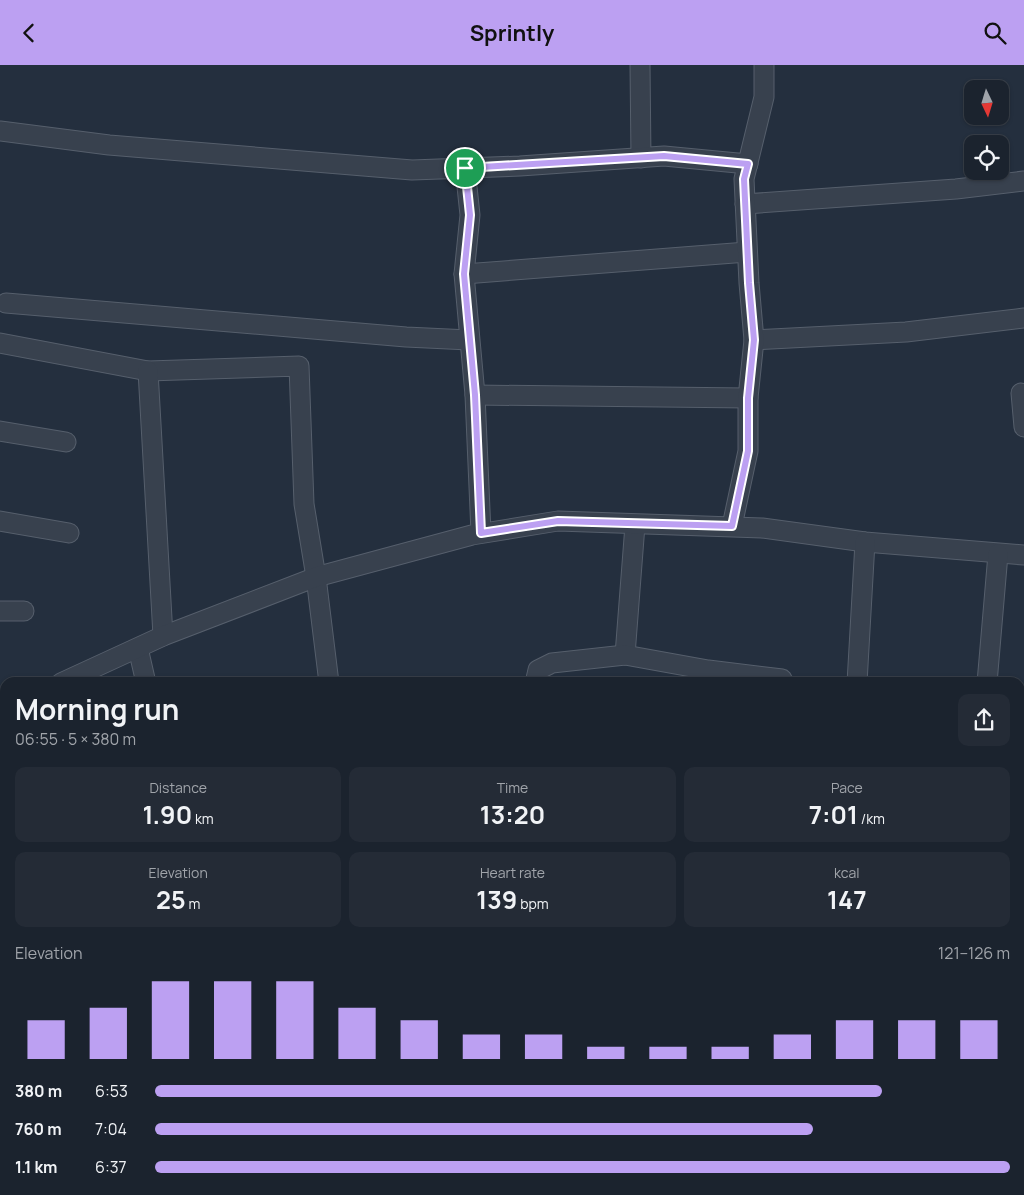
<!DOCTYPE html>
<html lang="en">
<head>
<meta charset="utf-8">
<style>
  :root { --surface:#1b232e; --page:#242b36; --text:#f1f3f6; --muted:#a0a4aa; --line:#39404a; --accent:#bca0f2 }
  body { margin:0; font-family:Manrope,sans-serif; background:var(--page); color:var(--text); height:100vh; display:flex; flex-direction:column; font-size:19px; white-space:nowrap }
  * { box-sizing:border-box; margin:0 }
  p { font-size:16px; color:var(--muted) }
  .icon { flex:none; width:28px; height:28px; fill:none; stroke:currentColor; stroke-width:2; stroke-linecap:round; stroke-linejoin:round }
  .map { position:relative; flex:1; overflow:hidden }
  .side { position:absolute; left:0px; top:612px; width:1025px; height:518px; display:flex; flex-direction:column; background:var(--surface); border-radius:15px 15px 0 0; box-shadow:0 1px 4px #0004,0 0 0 1px var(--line) }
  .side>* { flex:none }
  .needle { width:32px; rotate:176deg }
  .buttons { position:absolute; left:964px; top:15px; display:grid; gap:10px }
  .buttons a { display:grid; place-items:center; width:45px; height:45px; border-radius:10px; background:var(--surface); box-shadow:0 1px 4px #0004,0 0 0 1px var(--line); font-size:25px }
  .pin { position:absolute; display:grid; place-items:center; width:42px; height:42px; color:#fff; margin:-21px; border:2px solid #fff; border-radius:50%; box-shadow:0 1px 5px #0007 }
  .round { display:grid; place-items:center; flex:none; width:52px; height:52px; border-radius:10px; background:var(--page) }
  .head { display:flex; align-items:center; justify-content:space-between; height:85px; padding:0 15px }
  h1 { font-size:28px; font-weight:700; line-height:38px }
  .metrics { display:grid; grid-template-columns:repeat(3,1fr); gap:8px; height:85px; padding:5px 15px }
  .metrics div { display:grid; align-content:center; border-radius:10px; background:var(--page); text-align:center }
  .metrics b { font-size:25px; font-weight:700 }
  .metrics small { font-size:14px; font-weight:400 }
  .metrics p { font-size:14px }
  .chart { height:140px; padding:10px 15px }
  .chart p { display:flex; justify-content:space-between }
  .chart svg { width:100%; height:90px; margin-top:5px; stroke:var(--accent); stroke-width:6 }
  ul { padding:0 15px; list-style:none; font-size:16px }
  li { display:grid; grid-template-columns:80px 60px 1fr; align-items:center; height:38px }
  li i { height:12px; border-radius:6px; background:var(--accent) }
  header { display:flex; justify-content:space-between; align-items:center; height:65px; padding:0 15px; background:var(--accent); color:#111; font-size:22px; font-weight:700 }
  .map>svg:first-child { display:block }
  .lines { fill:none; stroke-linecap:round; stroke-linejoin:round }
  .street-casing { stroke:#565f6c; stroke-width:21 }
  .street { stroke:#38414e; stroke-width:19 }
  .route-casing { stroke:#fff; stroke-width:10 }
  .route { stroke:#bca0f2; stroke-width:6 }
</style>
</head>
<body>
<header><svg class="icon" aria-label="back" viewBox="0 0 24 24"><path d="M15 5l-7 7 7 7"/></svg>Sprintly<svg class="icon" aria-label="search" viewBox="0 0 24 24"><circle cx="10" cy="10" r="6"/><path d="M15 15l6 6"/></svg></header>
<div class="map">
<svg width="1024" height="1130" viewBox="0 0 1024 1130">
  <rect width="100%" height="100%" fill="#242f3e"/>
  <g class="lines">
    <defs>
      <g id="street">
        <path d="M640 0 641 93"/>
        <path d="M0 66 109 80 412 105 520 101 664 91 748 99"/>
        <path d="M465 103 470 150 464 209 475 330 481 468"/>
        <path d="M745 139 956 124 1024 116"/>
        <path d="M464 209 747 187"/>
        <path d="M6 238 406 272 469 275"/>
        <path d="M754 275 906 267 1024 253"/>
        <path d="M0 278 148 306 299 301 304 439 316 512 329 618"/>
        <path d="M148 306 163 571"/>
        <path d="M1021 328 1024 362"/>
        <path d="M475 330 748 333"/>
        <path d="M0 366 66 377"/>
        <path d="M0 456 69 468"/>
        <path d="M732 461 748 386V333L754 275 749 218 744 114 764 32V0"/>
        <path d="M0 546H24"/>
        <path d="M138 583 146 618"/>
        <path d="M625 590 635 460"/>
        <path d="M61 618 163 571 316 512 472 470 558 456 762 463 865 477 1024 490"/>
        <path d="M535 618 538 605 552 598 625 590 708 605 782 614"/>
        <path d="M857 618 865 477"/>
        <path d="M987 618 998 489"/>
        <path d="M0 646 5 644"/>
        <path d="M0 1034H5"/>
        <path d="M163 1125 256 1130"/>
        <path d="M633 1125V1130"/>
        <path d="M961 1126V1125"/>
        <path d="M0 1128 115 1125"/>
        <path d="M365 1130V1125"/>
        <path d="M879 1130V1125"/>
      </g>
    </defs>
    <use href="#street" class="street-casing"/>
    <use href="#street" class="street"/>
  </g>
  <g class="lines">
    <defs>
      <path id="route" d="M664 91 748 99 744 114 749 218 754 275 748 333V386L732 461 558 456 481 468 475 330 464 209 470 150 465 103Z"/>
    </defs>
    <use href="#route" class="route-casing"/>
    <use href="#route" class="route"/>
  </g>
</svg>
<div class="buttons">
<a><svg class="needle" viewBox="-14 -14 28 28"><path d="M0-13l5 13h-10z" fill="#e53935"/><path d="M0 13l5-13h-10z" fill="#a0a4aa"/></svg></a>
<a><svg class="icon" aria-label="locate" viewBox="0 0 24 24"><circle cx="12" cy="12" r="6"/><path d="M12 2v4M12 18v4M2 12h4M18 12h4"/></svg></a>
</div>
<div class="pin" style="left:465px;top:103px;background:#1e9e55"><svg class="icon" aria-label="arrive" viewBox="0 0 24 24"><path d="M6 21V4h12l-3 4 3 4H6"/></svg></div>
<section class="side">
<div class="head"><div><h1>Morning run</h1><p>06:55 · 5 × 380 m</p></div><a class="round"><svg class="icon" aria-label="share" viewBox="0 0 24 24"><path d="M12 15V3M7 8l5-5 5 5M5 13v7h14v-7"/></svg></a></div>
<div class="metrics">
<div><p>Distance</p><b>1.90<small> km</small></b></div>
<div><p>Time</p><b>13:20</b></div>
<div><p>Pace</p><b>7:01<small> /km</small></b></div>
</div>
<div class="metrics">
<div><p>Elevation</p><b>25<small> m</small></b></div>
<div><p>Heart rate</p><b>139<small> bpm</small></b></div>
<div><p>kcal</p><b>147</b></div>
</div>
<div class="chart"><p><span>Elevation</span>121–126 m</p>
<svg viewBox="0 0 160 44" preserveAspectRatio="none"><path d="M5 44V25M15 44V19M25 44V6M35 44V6M45 44V6M55 44V19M65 44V25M75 44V32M85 44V32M95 44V38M105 44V38M115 44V38M125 44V32M135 44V25M145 44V25M155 44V25"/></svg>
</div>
<ul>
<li><b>380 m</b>6:53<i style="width:85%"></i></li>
<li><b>760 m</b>7:04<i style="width:77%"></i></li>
<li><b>1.1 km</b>6:37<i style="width:100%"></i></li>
</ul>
</section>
</div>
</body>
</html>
